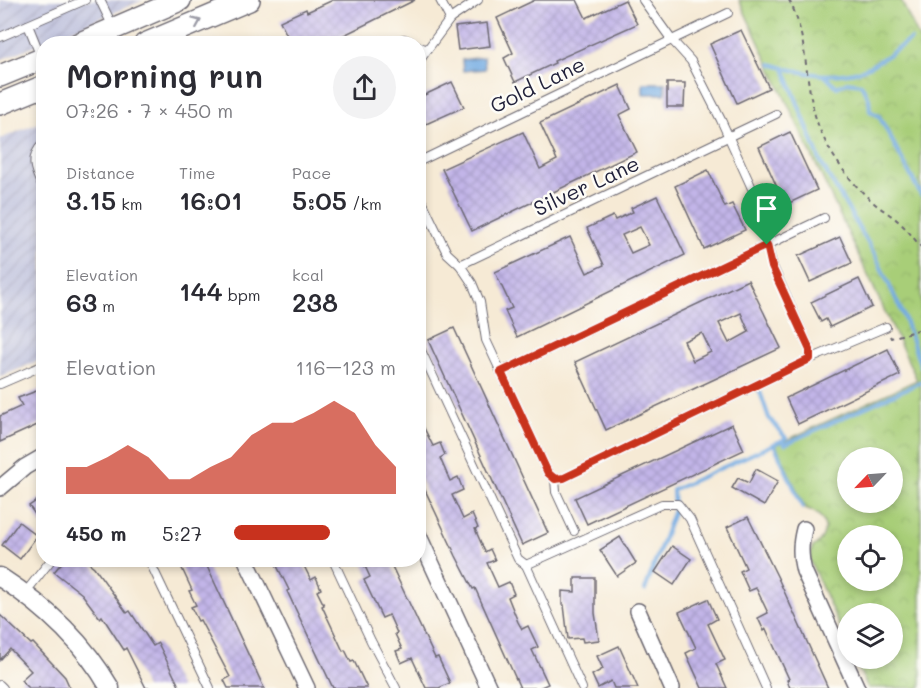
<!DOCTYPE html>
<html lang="en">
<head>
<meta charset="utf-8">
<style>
  :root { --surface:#fff; --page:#f2f2f3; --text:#2b2b33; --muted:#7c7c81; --accent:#c8321e }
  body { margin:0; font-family:Mali,sans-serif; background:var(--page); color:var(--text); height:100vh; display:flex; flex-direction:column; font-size:22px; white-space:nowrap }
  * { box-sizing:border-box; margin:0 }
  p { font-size:20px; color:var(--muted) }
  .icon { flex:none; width:33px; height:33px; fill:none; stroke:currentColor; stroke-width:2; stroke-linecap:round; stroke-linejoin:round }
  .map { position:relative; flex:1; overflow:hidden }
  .details { position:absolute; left:36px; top:36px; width:390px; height:531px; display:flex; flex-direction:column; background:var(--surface); border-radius:24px; box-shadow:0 3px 9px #0003 }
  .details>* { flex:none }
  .needle { width:39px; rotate:245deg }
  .buttons { position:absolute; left:837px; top:447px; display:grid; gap:12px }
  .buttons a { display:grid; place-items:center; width:66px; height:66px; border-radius:50%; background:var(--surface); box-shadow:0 3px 9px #0003; font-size:30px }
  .pin { position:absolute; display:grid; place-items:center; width:51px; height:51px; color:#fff; margin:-62px -26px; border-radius:50% 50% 50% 0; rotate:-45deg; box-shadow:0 0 6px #0007 }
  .pin .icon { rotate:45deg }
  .round { display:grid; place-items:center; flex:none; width:63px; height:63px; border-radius:32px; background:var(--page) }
  .overview { display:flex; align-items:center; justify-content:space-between; height:102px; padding:0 30px }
  h1 { font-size:33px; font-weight:600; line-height:45px }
  .stats { display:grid; grid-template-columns:repeat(3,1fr); gap:9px; height:102px; padding:6px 30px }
  .stats div { display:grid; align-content:center }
  .stats b { font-size:26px; font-weight:600 }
  .stats small { font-size:16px; font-weight:400 }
  .stats p { font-size:16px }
  .chart { height:168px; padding:12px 30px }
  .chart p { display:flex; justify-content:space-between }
  .chart svg { width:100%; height:108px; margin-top:6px; fill:var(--accent); opacity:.7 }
  ul { padding:0 30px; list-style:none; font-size:20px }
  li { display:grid; grid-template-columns:96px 72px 1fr; align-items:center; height:45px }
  li i { height:15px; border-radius:8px; background:var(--accent) }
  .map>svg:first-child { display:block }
  .industrial { fill:url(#industrial-furrows) }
  .park { fill:url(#park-crowns); stroke:#65785a; stroke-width:1.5; fill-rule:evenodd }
  .water { fill:url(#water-ripples); stroke:#4a668e; stroke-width:1.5 }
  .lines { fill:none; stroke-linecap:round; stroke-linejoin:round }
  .stream { stroke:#73abe2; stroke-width:4 }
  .building { fill:url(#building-cross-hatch); fill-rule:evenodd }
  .service-casing { stroke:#6c6871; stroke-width:10 }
  .minor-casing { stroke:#6c6871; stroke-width:18 }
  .tertiary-casing { stroke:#6c6871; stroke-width:21 }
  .secondary-casing { stroke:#6c6871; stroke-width:24 }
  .path { stroke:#6c6871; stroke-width:2; stroke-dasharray:4.5 4.5; stroke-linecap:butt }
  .service { stroke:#fff; stroke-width:8 }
  .minor { stroke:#fff; stroke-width:15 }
  .tertiary { stroke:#fff; stroke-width:18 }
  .secondary { stroke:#fff; stroke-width:21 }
  .oneway { stroke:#9c9ca7 }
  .route-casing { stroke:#fff; stroke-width:12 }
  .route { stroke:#c8321e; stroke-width:8 }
  .labels { text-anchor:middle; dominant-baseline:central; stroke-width:5; stroke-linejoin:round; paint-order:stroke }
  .street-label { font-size:21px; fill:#22223b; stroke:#fdfcf7 }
</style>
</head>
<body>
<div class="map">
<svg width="921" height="688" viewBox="0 0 921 688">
  <defs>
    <pattern id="industrial-furrows" width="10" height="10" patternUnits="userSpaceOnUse" patternTransform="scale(1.5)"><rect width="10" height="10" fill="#c0c2dd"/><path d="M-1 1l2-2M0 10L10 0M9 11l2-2" fill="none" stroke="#a5a6bf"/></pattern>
    <pattern id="park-crowns" width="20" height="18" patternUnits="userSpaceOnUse" patternTransform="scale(1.5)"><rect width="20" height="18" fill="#a8ce78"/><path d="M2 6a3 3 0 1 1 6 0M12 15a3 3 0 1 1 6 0" fill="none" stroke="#90b169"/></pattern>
    <pattern id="water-ripples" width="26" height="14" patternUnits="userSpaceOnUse" patternTransform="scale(1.5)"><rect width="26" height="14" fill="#73abe2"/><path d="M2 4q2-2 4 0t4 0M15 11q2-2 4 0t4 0" fill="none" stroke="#5e8bb8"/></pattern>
    <pattern id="building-cross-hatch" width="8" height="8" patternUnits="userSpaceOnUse" patternTransform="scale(1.5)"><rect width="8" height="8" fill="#c2b5e8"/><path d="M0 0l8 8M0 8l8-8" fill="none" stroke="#a69bc8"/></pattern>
  </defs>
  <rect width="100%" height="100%" fill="#fdfcf7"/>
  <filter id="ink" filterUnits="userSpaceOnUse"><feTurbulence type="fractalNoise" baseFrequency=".0167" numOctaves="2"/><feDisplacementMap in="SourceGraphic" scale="12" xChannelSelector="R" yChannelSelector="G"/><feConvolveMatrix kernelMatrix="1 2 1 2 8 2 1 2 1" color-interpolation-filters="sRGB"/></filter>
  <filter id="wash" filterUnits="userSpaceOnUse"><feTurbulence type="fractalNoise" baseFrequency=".008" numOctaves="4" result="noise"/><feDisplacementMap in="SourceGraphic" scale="24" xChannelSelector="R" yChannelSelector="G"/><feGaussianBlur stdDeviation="1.35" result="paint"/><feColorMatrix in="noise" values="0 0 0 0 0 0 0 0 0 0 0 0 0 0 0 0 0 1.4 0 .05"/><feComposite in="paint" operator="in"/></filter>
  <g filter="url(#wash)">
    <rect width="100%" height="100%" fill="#f6ead5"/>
    <g class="industrial">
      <path d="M0 0H144L0 60Z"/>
      <path d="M43 121V359L0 377V139Z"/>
    </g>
    <path class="park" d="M739 0H901L921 43V688H868L854 659 892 658V614H848L847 643 810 561 812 548C831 534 829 516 805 508L776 445 917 380ZM848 458H892V502H848ZM848 536H892V580H848Z"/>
    <g class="water">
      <path d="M484 57 485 69 463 71 462 60Z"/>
      <rect x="643" y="83" width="22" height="11"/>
    </g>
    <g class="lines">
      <g class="stream">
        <path d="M771 64C800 73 829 79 859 71 873 67 898 48 911 39"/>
        <path d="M784 68 821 163 875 255 903 314 921 367"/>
        <path d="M824 75 837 87 847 82 861 84 869 99 870 111 879 116 921 195"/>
        <path d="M758 386 769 418 786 438 783 440"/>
        <path d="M774 444 803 508"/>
        <path d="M645 590 674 510 673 490 783 440 785 444 921 382"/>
      </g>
    </g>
    <g id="blocks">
      <g class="building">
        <path d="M333 0H415L326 44H291L280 21 306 9 307 12Z"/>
        <path d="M535 0H577L586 18 625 0 637 24 554 61 555 63 515 82 504 58 513 53 497 18Z"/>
        <path d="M487 23 490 46 458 50 455 27Z"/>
        <path d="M741 30 769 88 737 103 710 44Z"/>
        <path d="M452 82 464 107 426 124 421 115 418 116V98Z"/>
        <path d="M667 83H685L684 107H667Z"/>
        <path d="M620 85 631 109 619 115 637 152 472 231 442 169 523 132 540 169 557 160 540 123Z"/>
        <path d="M790 132 817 190 785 205 759 147Z"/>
        <path d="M708 170 725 207 732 204 745 230 704 249 675 186Z"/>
        <path d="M657 196 685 255 517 337 505 311 512 308 495 272 570 237 587 273 604 265 587 228 613 216 615 220 633 212 631 208ZM640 227 649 245 631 253 622 235Z"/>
        <path d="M840 237 852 263 810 282 798 256Z"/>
        <path d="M859 279 872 307 830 327 826 319 821 322 811 302Z"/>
        <path d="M748 280 781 348 606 430 575 362ZM741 313 749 332 729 343 719 323ZM702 333 711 352 693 361 684 341Z"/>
        <path d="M454 328 548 533 522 545 428 340Z"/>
        <path d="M888 349 900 375 798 424 786 398Z"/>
        <path d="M44 388V422L0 442V416L22 406 18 398Z"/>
        <path d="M418 416 433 446 440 443 445 455 440 458 450 481 458 477 463 490 452 495 463 519 472 514 478 528 475 529 485 552 490 549 495 560 487 563 498 587 509 582 514 594 508 597 518 622 522 629 528 626 538 647 532 650 548 684 539 688H520L475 588 473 589 456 556 418 475Z"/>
        <path d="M732 424 744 450 587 524 575 498Z"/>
        <path d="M756 469 778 481 764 506 732 488 738 478 749 483Z"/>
        <path d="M44 496V527L29 506Z"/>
        <path d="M748 517 778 578 828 688H790L787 680 789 679 766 629 764 631 758 618 768 613 756 588 749 591 740 571 746 568 727 527Z"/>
        <path d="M19 522 37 536 20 559 2 545Z"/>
        <path d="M620 537 636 563 617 576 600 550Z"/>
        <path d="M672 546 691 559 674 585 655 572Z"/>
        <path d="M64 560H85L94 567 127 613 130 611 153 646 158 643 180 688H146L126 648 124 650 102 616 100 618 82 594 54 572Z"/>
        <path d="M178 560H204L264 688H228L224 680 230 677 200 620 198 621 191 607 196 605 189 591 192 590Z"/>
        <path d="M274 560H301L311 580 316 577 321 589 317 591 324 605 322 606 343 651 345 650 351 662 354 661 367 688H333L287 591 289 590Z"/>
        <path d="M362 560H389L435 658 438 657 450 683 439 688H426L412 658 401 663 396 651 402 649 395 634 397 633 389 615 382 618 364 580 370 577Z"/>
        <path d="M575 578H595V613L599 640 583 642 582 638 568 639 564 605H562V591L575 592Z"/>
        <path d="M708 599 717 619 708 624 725 660 716 664 727 688H702L686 653 696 648 679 612Z"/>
        <path d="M0 615 31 644 33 643 65 677 70 688H29L21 680 31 671 10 649 0 660Z"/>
        <path d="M619 646 638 688H614L611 681 598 688 592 675 603 669 597 656Z"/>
      </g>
    </g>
  </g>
  <g filter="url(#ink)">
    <use href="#blocks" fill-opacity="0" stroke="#6c6871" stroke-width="1.5"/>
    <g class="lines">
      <defs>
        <g id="service">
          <path d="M100 0 113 27"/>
          <path d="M440 0 450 19"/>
          <path d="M643 0 671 39 691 61 721 120 760 206 766 222 767 245 773 267 810 350V359"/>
          <path d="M28 25 41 57"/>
          <path d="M0 37 85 0"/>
          <path d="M386 44 404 39 415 44"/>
          <path d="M418 46 427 50 450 19 478 0"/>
          <path d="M418 63 427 50"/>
          <path d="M44 143C27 158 36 173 44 190"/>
          <path d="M418 162 728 13"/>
          <path d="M418 193 447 253 460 265 472 283 480 302 486 340 548 473 555 479"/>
          <path d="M460 265 776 114"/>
          <path d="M418 344 518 559 526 565 662 504H678L690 519 766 688"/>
          <path d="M501 372 824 218"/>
          <path d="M0 384 44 365"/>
          <path d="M555 479 564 478 810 359 886 327"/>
          <path d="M555 479 556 492 574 531"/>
          <path d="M149 560 210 688"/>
          <path d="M333 560 371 641 396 688"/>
          <path d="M526 565 582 688"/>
          <path d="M25 593 51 560"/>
          <path d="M0 685 3 688"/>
        </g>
        <g id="minor">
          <path d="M0 488 25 467 44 456"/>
          <path d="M804 529C800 545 800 555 804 571L857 688"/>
          <path d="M418 534 489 688"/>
          <path d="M246 560 307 688"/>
          <path d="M638 611 672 688"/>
        </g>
        <path id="tertiary" d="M0 577C45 606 83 641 110 688"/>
        <g id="secondary">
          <path d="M78 44 180 0"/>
          <path d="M145 44 249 0"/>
          <path d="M0 76 44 58"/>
          <path d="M0 104 44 86"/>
        </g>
      </defs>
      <use href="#service" class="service-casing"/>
      <use href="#minor" class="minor-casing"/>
      <use href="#tertiary" class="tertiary-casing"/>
      <use href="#secondary" class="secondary-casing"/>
      <g class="path">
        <path d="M789 0C810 40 803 88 820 130 832 158 851 183 874 203 882 210 892 215 900 223 908 230 914 239 921 247"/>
        <path d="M890 336 891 338 921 329"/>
      </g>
      <use href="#service" class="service"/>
      <use href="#minor" class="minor"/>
      <use href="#tertiary" class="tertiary"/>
      <use href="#secondary" class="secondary"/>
    </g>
    <defs><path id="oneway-chevron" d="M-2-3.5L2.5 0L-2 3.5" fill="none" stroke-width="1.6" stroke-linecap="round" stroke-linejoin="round" transform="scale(1.5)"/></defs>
    <use class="oneway" href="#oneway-chevron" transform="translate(197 22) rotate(-23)"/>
  </g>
  <g class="lines" filter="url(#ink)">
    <defs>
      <path id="route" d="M767 245 772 267 810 350V359L564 478 555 479 548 473 501 372Z"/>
    </defs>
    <use href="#route" class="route-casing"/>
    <use href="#route" class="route"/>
  </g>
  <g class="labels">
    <g class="street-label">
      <text transform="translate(537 84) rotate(-26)">Gold Lane</text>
      <text transform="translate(586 185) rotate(-25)">Silver Lane</text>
    </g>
  </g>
</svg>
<div class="buttons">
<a><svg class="needle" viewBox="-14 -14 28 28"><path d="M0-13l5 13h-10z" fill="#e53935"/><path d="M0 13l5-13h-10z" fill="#7c7c81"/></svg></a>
<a><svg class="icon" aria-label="locate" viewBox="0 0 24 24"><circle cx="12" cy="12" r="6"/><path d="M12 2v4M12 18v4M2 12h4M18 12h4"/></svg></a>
<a><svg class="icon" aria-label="layers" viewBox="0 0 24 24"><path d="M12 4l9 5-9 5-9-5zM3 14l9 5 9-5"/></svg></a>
</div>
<div class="pin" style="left:767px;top:245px;background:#1e9e55"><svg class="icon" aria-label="arrive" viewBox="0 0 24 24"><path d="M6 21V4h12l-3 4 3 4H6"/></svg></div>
<section class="details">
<div class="overview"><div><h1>Morning run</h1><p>07:26 · 7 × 450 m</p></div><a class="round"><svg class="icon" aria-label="share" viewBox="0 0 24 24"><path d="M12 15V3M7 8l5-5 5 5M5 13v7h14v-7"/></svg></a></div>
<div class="stats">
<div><p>Distance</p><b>3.15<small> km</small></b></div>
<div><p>Time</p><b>16:01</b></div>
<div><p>Pace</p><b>5:05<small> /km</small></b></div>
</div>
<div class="stats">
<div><p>Elevation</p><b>63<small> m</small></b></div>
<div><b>144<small> bpm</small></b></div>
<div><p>kcal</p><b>238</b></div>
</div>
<div class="chart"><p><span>Elevation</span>116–123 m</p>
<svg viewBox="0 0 160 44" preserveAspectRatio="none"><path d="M0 44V33L10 33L20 29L30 24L40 29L50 38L60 38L70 33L80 29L90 20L100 15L110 15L120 11L130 6L140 11L150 24L160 33V44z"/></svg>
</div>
<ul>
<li><b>450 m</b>5:27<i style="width:59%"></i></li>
</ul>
</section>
</div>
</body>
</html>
